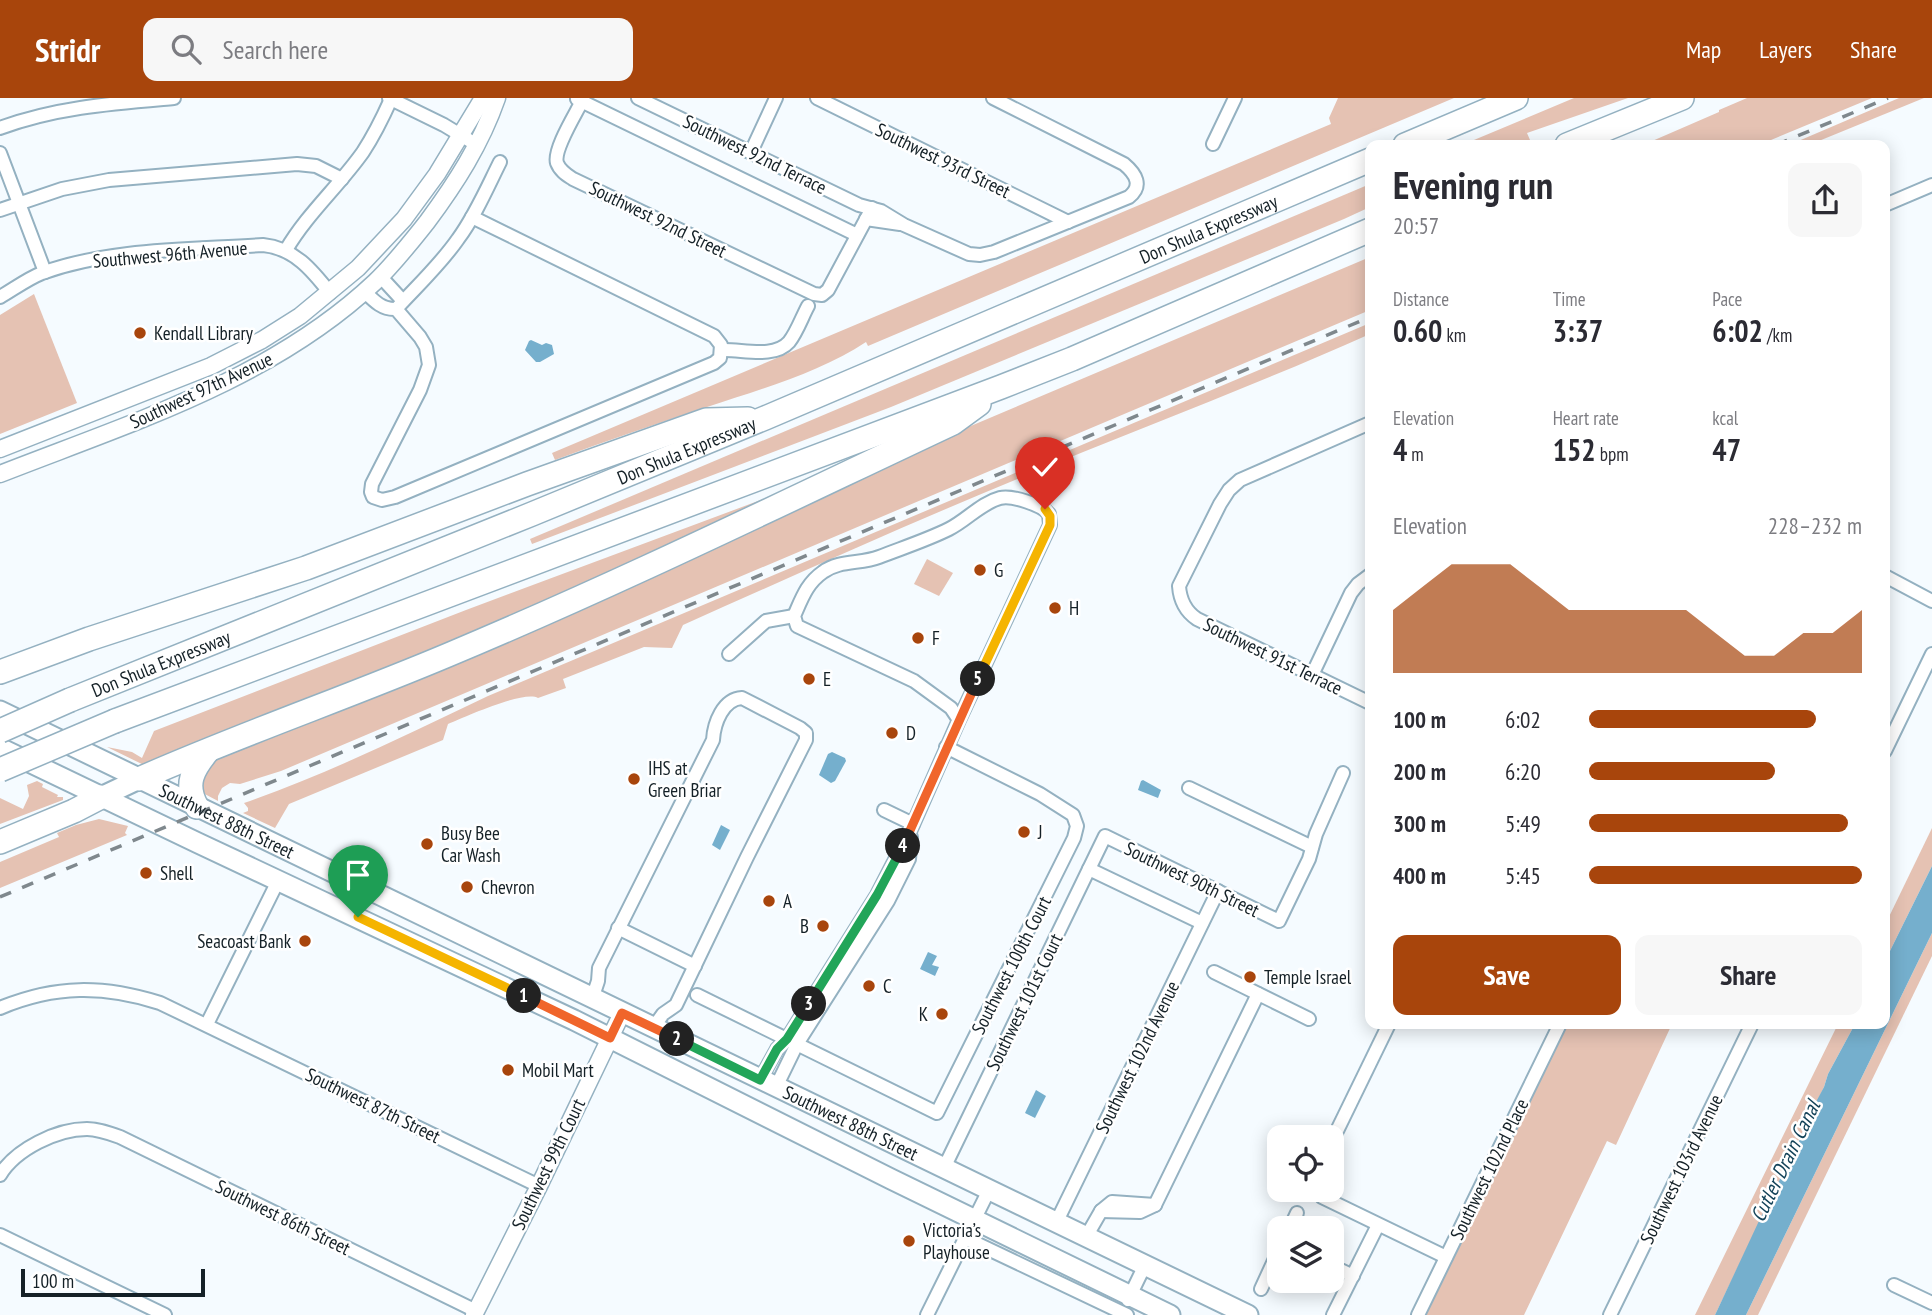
<!DOCTYPE html>
<html lang="en">
<head>
<meta charset="utf-8">
<style>
  :root { --surface:#fff; --page:#f7f7f7; --text:#2b2b33; --muted:#7c7c81; --accent:#a8450c }
  body { margin:0; font-family:"PT Sans Narrow",sans-serif; background:var(--page); color:var(--text); height:100vh; display:flex; flex-direction:column; font-size:26px; white-space:nowrap }
  * { box-sizing:border-box; margin:0 }
  p { font-size:23px; color:var(--muted) }
  .icon { flex:none; width:38px; height:38px; fill:none; stroke:currentColor; stroke-width:2; stroke-linecap:round; stroke-linejoin:round }
  .map { position:relative; flex:1; overflow:hidden }
  .sheet { position:absolute; left:1365px; top:42px; width:525px; height:889px; display:flex; flex-direction:column; background:var(--surface); border-radius:14px; box-shadow:0 4px 18px #0003 }
  .sheet>* { flex:none }
  .fabs { position:absolute; left:1267px; top:1027px; display:grid; gap:14px }
  .fabs a { display:grid; place-items:center; width:77px; height:77px; border-radius:14px; background:var(--surface); box-shadow:0 4px 18px #0003; font-size:35px }
  .scale { position:absolute; left:21px; bottom:18px; width:184px; box-sizing:border-box; padding-left:7px; border:4px solid #152127; border-top:0; font-size:19px; line-height:24px; white-space:nowrap; color:#152127; -webkit-text-stroke:5px #fff; paint-order:stroke }
  .pin { position:absolute; display:grid; place-items:center; width:60px; height:60px; color:#fff; margin:-72px -30px; border-radius:50% 50% 50% 0; rotate:-45deg; box-shadow:0 0 7px #0007 }
  .pin .icon { rotate:45deg }
  .km { position:absolute; width:35px; height:35px; margin:-18px; border-radius:50%; background:#222; color:#fff; font-size:19px; line-height:35px; text-align:center }
  .round { display:grid; place-items:center; flex:none; width:74px; height:74px; border-radius:14px; background:var(--page) }
  .head { display:flex; align-items:center; justify-content:space-between; height:119px; padding:0 28px }
  h1 { font-size:38px; font-weight:800; line-height:52px }
  .figures { display:grid; grid-template-columns:repeat(3,1fr); gap:10px; height:119px; padding:7px 28px }
  .figures div { display:grid; align-content:center }
  .figures b { font-size:30px; font-weight:800 }
  .figures small { font-size:19px; font-weight:400 }
  .figures p { font-size:19px }
  .chart { height:196px; padding:14px 28px }
  .chart p { display:flex; justify-content:space-between }
  .chart svg { width:100%; height:126px; margin-top:7px; fill:var(--accent); opacity:.7 }
  .action { display:flex; gap:14px; margin-top:auto; padding:14px 28px }
  .action a { flex:1; height:80px; border-radius:14px; background:var(--accent); color:#fff; font-size:28px; font-weight:800; line-height:80px; text-align:center }
  .action a+a { background:var(--page); color:var(--text) }
  ul { padding:0 28px; list-style:none; font-size:23px }
  li { display:grid; grid-template-columns:112px 84px 1fr; align-items:center; height:52px }
  li i { height:18px; border-radius:9px; background:var(--accent) }
  header { display:flex; align-items:center; gap:42px; box-sizing:border-box; height:98px; padding:0 35px; background:var(--accent); color:#fff }
  header strong { font-size:33px }
  nav { display:flex; gap:38px; margin-inline-start:auto; font-size:24px }
  .search { width:490px; height:63px; background:var(--page); display:flex; align-items:center; gap:18px; box-sizing:border-box; padding:0 24px; border-radius:14px; color:var(--muted); font-size:26px }
  .map>svg:first-child { display:block }
  .green { fill:#e5c2b3 }
  .water { fill:#75afcd }
  .lines { fill:none; stroke-linecap:round; stroke-linejoin:round }
  .minor-casing { stroke:#94b1c1; stroke-width:16 }
  .tertiary-casing { stroke:#94b1c1; stroke-width:19 }
  .primary-casing { stroke:#94b1c1; stroke-width:23 }
  .motorway-casing { stroke:#94b1c1; stroke-width:26 }
  .minor { stroke:#fff; stroke-width:12 }
  .tertiary { stroke:#fff; stroke-width:16 }
  .primary { stroke:#fff; stroke-width:19 }
  .motorway { stroke:#fff; stroke-width:23 }
  .rail { stroke:#7f888d; stroke-width:3.5; stroke-dasharray:12 12; stroke-linecap:butt }
  .motorway-bridge-casing { stroke:#94b1c1; stroke-width:26; stroke-linecap:butt }
  .motorway-bridge { stroke:#fff; stroke-width:23 }
  .split-1-casing { stroke:#fff; stroke-width:14 }
  .split-2-casing { stroke:#fff; stroke-width:14 }
  .split-3-casing { stroke:#fff; stroke-width:14 }
  .split-4-casing { stroke:#fff; stroke-width:14 }
  .split-5-casing { stroke:#fff; stroke-width:14 }
  .split-6-casing { stroke:#fff; stroke-width:14 }
  .split-1 { stroke:#f5b400; stroke-width:9 }
  .split-2 { stroke:#f0652b; stroke-width:9 }
  .split-3 { stroke:#22a559; stroke-width:9 }
  .split-4 { stroke:#22a559; stroke-width:9 }
  .split-5 { stroke:#f0652b; stroke-width:9 }
  .split-6 { stroke:#f5b400; stroke-width:9 }
  .poi-dot { fill:#a8450c; stroke:#fff; stroke-width:2.5 }
  .labels { text-anchor:middle; dominant-baseline:central; stroke-width:5; stroke-linejoin:round; paint-order:stroke }
  .street-label { font-size:19px; fill:#152127; stroke:#fff }
  .poi-label { font-size:19px; fill:#152127; stroke:#fff; text-anchor:start }
  .water-label { font-size:21px; font-style:italic; fill:#144359; stroke:#fff }
</style>
</head>
<body>
<header>
<strong>Stridr</strong>
<div class="search"><svg class="icon" aria-label="search" viewBox="0 0 24 24"><circle cx="10" cy="10" r="6"/><path d="M15 15l6 6"/></svg>Search here</div>
<nav><a>Map</a><a>Layers</a><a>Share</a></nav>
</header>
<div class="map">
<svg width="1932" height="1217" viewBox="0 0 1932 1217">
  <rect width="100%" height="100%" fill="#f5fbff"/>
  <g class="green">
    <path d="M1338 0H1454L868 248 866 244C821 274 759 292 707 309 656 326 606 343 555 362L552 355 1331 26 1329 20Z"/>
    <path d="M1574 0H1628L1527 35 1530 42 1517 47H1462Z"/>
    <path d="M1747 0H1872L1759 47H1643L1719 14V12Z"/>
    <path d="M1899 0H1924L1809 47H1789Z"/>
    <path d="M1370 86V109L1344 121 891 309 532 446 530 441Z"/>
    <path d="M1370 159V212L281 673 240 686 230 685 222 690 218 698V703L199 693 206 665 888 363Z"/>
    <path d="M34 196 77 305 0 336V217Z"/>
    <path d="M1370 225V236C1256 287 1138 331 1022 379 908 426 795 477 683 527L672 550 644 549 563 581 566 590 538 600C524 592 465 619 448 626L443 642 289 706 275 730 243 715 248 713V710L244 705C328 676 408 636 488 598Z"/>
    <path d="M817 381 730 426 150 670 107 649 132 654 142 660 154 633 466 512Z"/>
    <path d="M927 461 953 475 939 498 914 486Z"/>
    <path d="M37 683 43 686 42 689 58 697 57 699H63V702L0 726V700L23 711 29 698 27 687Z"/>
    <path d="M99 721 128 728 125 735 127 737 0 790V764L59 739 57 735 76 727Z"/>
    <path d="M1932 730V768L1885 863V827Z"/>
    <path d="M1932 835V858L1758 1217H1746Z"/>
    <path d="M1566 926H1672L1616 1047 1607 1043 1524 1217H1425Z"/>
    <path d="M1838 926H1855L1828 976 1824 989 1715 1217H1695Z"/>
  </g>
  <g class="water">
    <path d="M531 242 542 247 546 245 552 247 554 256 540 264H536L525 252 529 243Z"/>
    <path d="M832 654 845 660 846 663 835 683 831 685 819 677 828 656Z"/>
    <path d="M1143 682 1161 692 1158 700 1138 692 1141 683Z"/>
    <path d="M721 727 730 732 720 752 712 747Z"/>
    <path d="M1932 768V835L1746 1217H1715L1758 1125 1804 1033 1809 1017 1824 989 1828 976 1855 926H1885V863Z"/>
    <path d="M928 854 937 858 932 867 939 869 935 878 920 871Z"/>
    <path d="M1036 992 1046 998 1035 1020 1025 1015Z"/>
    <path d="M1323 1123 1344 1134 1336 1150 1332 1148V1130H1319Z"/>
  </g>
  <g class="lines">
    <defs>
      <g id="minor">
        <path d="M389 0 444 27 477 47"/>
        <path d="M638 0 859 107 881 113 904 127 969 156 980 157 994 154 1129 99C1143 88 1136 76 1124 66L993 0"/>
        <path d="M817 0 1068 124"/>
        <path d="M577 1 857 137"/>
        <path d="M582 3C575 17 553 52 557 65 560 73 567 77 573 81L814 196 822 197 828 192 872 110"/>
        <path d="M0 30C56 9 116 5 174 0"/>
        <path d="M1213 46 1235 0"/>
        <path d="M751 54 776 0"/>
        <path d="M0 55 45 174"/>
        <path d="M1885 107 1932 87"/>
        <path d="M0 112 62 91 109 82 297 66 316 68 342 81"/>
        <path d="M866 121 900 126"/>
        <path d="M286 152C307 116 339 88 363 54 374 37 383 19 391 1"/>
        <path d="M380 178 403 203"/>
        <path d="M364 193C373 202 382 212 396 211L420 239 426 249 429 267 420 292 372 386 371 394 373 399 382 402 395 399 714 265 720 260 721 247 714 238 472 119"/>
        <path d="M0 199C14 191 27 181 42 175 112 150 190 152 263 147 294 150 312 172 330 195"/>
        <path d="M396 211C417 188 440 167 458 141 475 118 487 90 500 64"/>
        <path d="M722 252C742 251 774 261 789 244 797 234 802 219 808 208"/>
        <path d="M1370 325 1240 382 1229 392 1220 406 1179 488C1180 502 1185 513 1197 521L1370 605"/>
        <path d="M1885 478 1932 503"/>
        <path d="M729 556 766 523 794 518"/>
        <path d="M1312 577 1351 495 1358 486 1370 477"/>
        <path d="M1885 653 1932 556"/>
        <path d="M1189 690 1312 749"/>
        <path d="M884 712 913 726"/>
        <path d="M1089 771 1202 825"/>
        <path d="M618 830 695 868"/>
        <path d="M1214 874 1309 921"/>
        <path d="M697 897 937 1015 1074 740 1077 728 1073 717 1040 696 946 649"/>
        <path d="M592 901 598 883 599 870 713 642C714 625 723 601 742 600L800 630 806 635V642L747 759 676 907 663 916 653 930"/>
        <path d="M0 910C55 887 103 887 160 905L539 1088"/>
        <path d="M207 926 278 783"/>
        <path d="M760 982 777 951 787 941 877 797 911 731 959 622 1050 427 1049 416C1042 407 1012 397 1000 400 981 405 967 422 949 431 927 442 902 450 879 459 861 466 839 462 823 474 807 485 802 500 794 518L797 528 914 583 951 610 959 622"/>
        <path d="M776 989 797 946 888 803 909 761 911 739"/>
        <path d="M1332 1043 1389 926"/>
        <path d="M944 1070 1105 738 1279 823 1309 761 1316 736 1343 675"/>
        <path d="M0 1077C16 1051 57 1031 87 1031 98 1031 109 1035 120 1039L476 1213"/>
        <path d="M1317 1092 1322 1099 1446 1159"/>
        <path d="M1112 1104 1155 1107 1140 1114 1101 1113Z"/>
        <path d="M1155 1107 1258 896"/>
        <path d="M1056 1125 1218 793"/>
        <path d="M1290 1130 1297 1115"/>
        <path d="M0 1137 165 1217"/>
        <path d="M1086 1139 1101 1113"/>
        <path d="M965 1140 1127 1217"/>
        <path d="M1332 1168 1353 1178"/>
        <path d="M1894 1187 1932 1205"/>
        <path d="M1261 1191 1279 1152"/>
        <path d="M1128 1202 1145 1167"/>
        <path d="M927 1217 989 1092"/>
        <path d="M1333 1217 1378 1127"/>
        <path d="M1418 1217 1560 926"/>
        <path d="M1610 1217 1752 926"/>
      </g>
      <g id="tertiary">
        <path d="M0 351 211 268 262 242 300 218 358 170 404 121 437 76 483 0"/>
        <path d="M0 376C130 325 271 282 375 184 394 166 411 144 427 124 456 85 481 46 497 0"/>
        <path d="M474 1217 539 1088 622 915"/>
      </g>
      <g id="primary">
        <path id="s1" d="M0 613 1248 1217"/>
        <path d="M0 650 198 745 574 922 891 1081 1170 1217"/>
        <path d="M101 699 139 681"/>
      </g>
      <g id="motorway">
        <path d="M1405 47 1516 0"/>
        <path d="M1567 47 1682 0"/>
        <path d="M0 574 89 541 306 470 527 386 706 322 748 321"/>
        <path id="s2" d="M70 602 532 416 765 320 1370 62"/>
        <path d="M115 623 1001 289 1072 261 1370 132"/>
        <path d="M139 681C241 636 346 600 448 557 620 485 785 404 953 325L979 306"/>
        <path d="M197 709C184 686 193 671 208 653"/>
        <path d="M0 744 74 713 101 699"/>
      </g>
    </defs>
    <use href="#minor" class="minor-casing"/>
    <use href="#tertiary" class="tertiary-casing"/>
    <use href="#primary" class="primary-casing"/>
    <use href="#motorway" class="motorway-casing"/>
    <use href="#minor" class="minor"/>
    <use href="#tertiary" class="tertiary"/>
    <use href="#primary" class="primary"/>
    <use href="#motorway" class="motorway"/>
    <g class="rail">
      <path d="M1776 47 1888 0"/>
      <path d="M0 799 1370 219"/>
    </g>
    <defs>
      <g id="motorway-bridge">
        <path d="M0 633 70 602"/>
        <path d="M0 672 115 623"/>
      </g>
    </defs>
    <use href="#motorway-bridge" class="motorway-bridge-casing"/>
    <use href="#motorway-bridge" class="motorway-bridge"/>
  </g>
  <g class="lines">
    <defs>
      <path id="split-1" d="M358 819 524 898"/>
      <path id="split-2" d="M524 898 610 940 622 915 677 941"/>
      <path id="split-3" d="M677 941 760 982 777 951 787 941 809 906"/>
      <path id="split-4" d="M809 906 877 797 903 748"/>
      <path id="split-5" d="M903 748 978 581"/>
      <path id="split-6" d="M978 581 1050 427V418L1045 411"/>
    </defs>
    <use href="#split-1" class="split-1-casing"/>
    <use href="#split-2" class="split-2-casing"/>
    <use href="#split-3" class="split-3-casing"/>
    <use href="#split-4" class="split-4-casing"/>
    <use href="#split-5" class="split-5-casing"/>
    <use href="#split-6" class="split-6-casing"/>
    <use href="#split-1" class="split-1"/>
    <use href="#split-2" class="split-2"/>
    <use href="#split-3" class="split-3"/>
    <use href="#split-4" class="split-4"/>
    <use href="#split-5" class="split-5"/>
    <use href="#split-6" class="split-6"/>
  </g>
  <g class="poi-dot">
    <circle cx="140" cy="235" r="7"/>
    <circle cx="980" cy="472" r="7"/>
    <circle cx="1055" cy="510" r="7"/>
    <circle cx="918" cy="540" r="7"/>
    <circle cx="809" cy="581" r="7"/>
    <circle cx="892" cy="635" r="7"/>
    <circle cx="634" cy="681" r="7"/>
    <circle cx="1024" cy="734" r="7"/>
    <circle cx="427" cy="746" r="7"/>
    <circle cx="146" cy="775" r="7"/>
    <circle cx="467" cy="789" r="7"/>
    <circle cx="769" cy="803" r="7"/>
    <circle cx="823" cy="828" r="7"/>
    <circle cx="305" cy="843" r="7"/>
    <circle cx="1250" cy="879" r="7"/>
    <circle cx="869" cy="888" r="7"/>
    <circle cx="942" cy="916" r="7"/>
    <circle cx="508" cy="972" r="7"/>
    <circle cx="909" cy="1143" r="7"/>
  </g>
  <g class="labels">
    <g class="street-label">
      <text transform="translate(755 56) rotate(26)">Southwest 92nd Terrace</text>
      <text transform="translate(943 62) rotate(26)">Southwest 93rd Street</text>
      <text transform="translate(658 121) rotate(26)">Southwest 92nd Street</text>
      <text stroke="none"><textPath href="#s2" startOffset="1232">Don Shula Expressway</textPath></text>
      <text transform="translate(170 156) rotate(-5)">Southwest 96th Avenue</text>
      <text transform="translate(201 292) rotate(-25)">Southwest 97th Avenue</text>
      <text stroke="none"><textPath href="#s2" startOffset="665">Don Shula Expressway</textPath></text>
      <text transform="translate(1273 558) rotate(26)">Southwest 91st Terrace</text>
      <text stroke="none"><textPath href="#s2" startOffset="98">Don Shula Expressway</textPath></text>
      <text stroke="none"><textPath href="#s1" startOffset="252">Southwest 88th Street</textPath></text>
      <text transform="translate(1192 781) rotate(26)">Southwest 90th Street</text>
      <text transform="translate(1011 867) rotate(-63)">Southwest 100th Court</text>
      <text transform="translate(1024 904) rotate(-64)">Southwest 101st Court</text>
      <text transform="translate(1137 959) rotate(-64)">Southwest 102nd Avenue</text>
      <text transform="translate(373 1007) rotate(26)">Southwest 87th Street</text>
      <text stroke="none"><textPath href="#s1" startOffset="945">Southwest 88th Street</textPath></text>
      <text transform="translate(548 1066) rotate(-64)">Southwest 99th Court</text>
      <text transform="translate(1489 1071) rotate(-64)">Southwest 102nd Place</text>
      <text transform="translate(1681 1071) rotate(-64)">Southwest 103rd Avenue</text>
      <text transform="translate(283 1119) rotate(26)">Southwest 86th Street</text>
    </g>
    <g class="poi-label">
      <text x="154" y="235">Kendall Library</text>
      <text x="994" y="472">G</text>
      <text x="1069" y="510">H</text>
      <text x="932" y="540">F</text>
      <text x="823" y="581">E</text>
      <text x="906" y="635">D</text>
      <text x="648" y="670">IHS at<tspan x="648" dy="22">Green Briar</tspan></text>
      <text x="1038" y="734">J</text>
      <text x="441" y="735">Busy Bee<tspan x="441" dy="22">Car Wash</tspan></text>
      <text x="160" y="775">Shell</text>
      <text x="481" y="789">Chevron</text>
      <text x="783" y="803">A</text>
      <text x="809" y="828" text-anchor="end">B</text>
      <text x="291" y="843" text-anchor="end">Seacoast Bank</text>
      <text x="1264" y="879">Temple Israel</text>
      <text x="883" y="888">C</text>
      <text x="928" y="916" text-anchor="end">K</text>
      <text x="522" y="972">Mobil Mart</text>
      <text x="923" y="1132">Victoria’s<tspan x="923" dy="22">Playhouse</tspan></text>
    </g>
    <g class="water-label">
      <text transform="translate(1785 1063) rotate(-64)">Cutler Drain Canal</text>
    </g>
  </g>
</svg>
<div class="fabs">
<a><svg class="icon" aria-label="locate" viewBox="0 0 24 24"><circle cx="12" cy="12" r="6"/><path d="M12 2v4M12 18v4M2 12h4M18 12h4"/></svg></a>
<a><svg class="icon" aria-label="layers" viewBox="0 0 24 24"><path d="M12 4l9 5-9 5-9-5zM3 14l9 5 9-5"/></svg></a>
</div>
<div class="scale">100 m</div>
<div class="pin" style="left:358px;top:819px;background:#1e9e55"><svg class="icon" aria-label="arrive" viewBox="0 0 24 24"><path d="M6 21V4h12l-3 4 3 4H6"/></svg></div>
<div class="pin" style="left:1045px;top:411px;background:#d93025"><svg class="icon" aria-label="check" viewBox="0 0 24 24"><path d="M5 12l5 5 9-10"/></svg></div>
<b class="km" style="left:524px;top:898px">1</b>
<b class="km" style="left:677px;top:941px">2</b>
<b class="km" style="left:809px;top:906px">3</b>
<b class="km" style="left:903px;top:748px">4</b>
<b class="km" style="left:978px;top:581px">5</b>
<section class="sheet">
<div class="head"><div><h1>Evening run</h1><p>20:57</p></div><a class="round"><svg class="icon" aria-label="share" viewBox="0 0 24 24"><path d="M12 15V3M7 8l5-5 5 5M5 13v7h14v-7"/></svg></a></div>
<div class="figures">
<div><p>Distance</p><b>0.60<small> km</small></b></div>
<div><p>Time</p><b>3:37</b></div>
<div><p>Pace</p><b>6:02<small> /km</small></b></div>
</div>
<div class="figures">
<div><p>Elevation</p><b>4<small> m</small></b></div>
<div><p>Heart rate</p><b>152<small> bpm</small></b></div>
<div><p>kcal</p><b>47</b></div>
</div>
<div class="chart"><p><span>Elevation</span>228–232 m</p>
<svg viewBox="0 0 160 44" preserveAspectRatio="none"><path d="M0 44V22L10 14L20 6L30 6L40 6L50 14L60 22L70 22L80 22L90 22L100 22L110 30L120 38L130 38L140 30L150 30L160 22V44z"/></svg>
</div>
<ul>
<li><b>100 m</b>6:02<i style="width:83%"></i></li>
<li><b>200 m</b>6:20<i style="width:68%"></i></li>
<li><b>300 m</b>5:49<i style="width:95%"></i></li>
<li><b>400 m</b>5:45<i style="width:100%"></i></li>
</ul>
<div class="action"><a>Save</a><a>Share</a></div>
</section>
</div>
</body>
</html>
